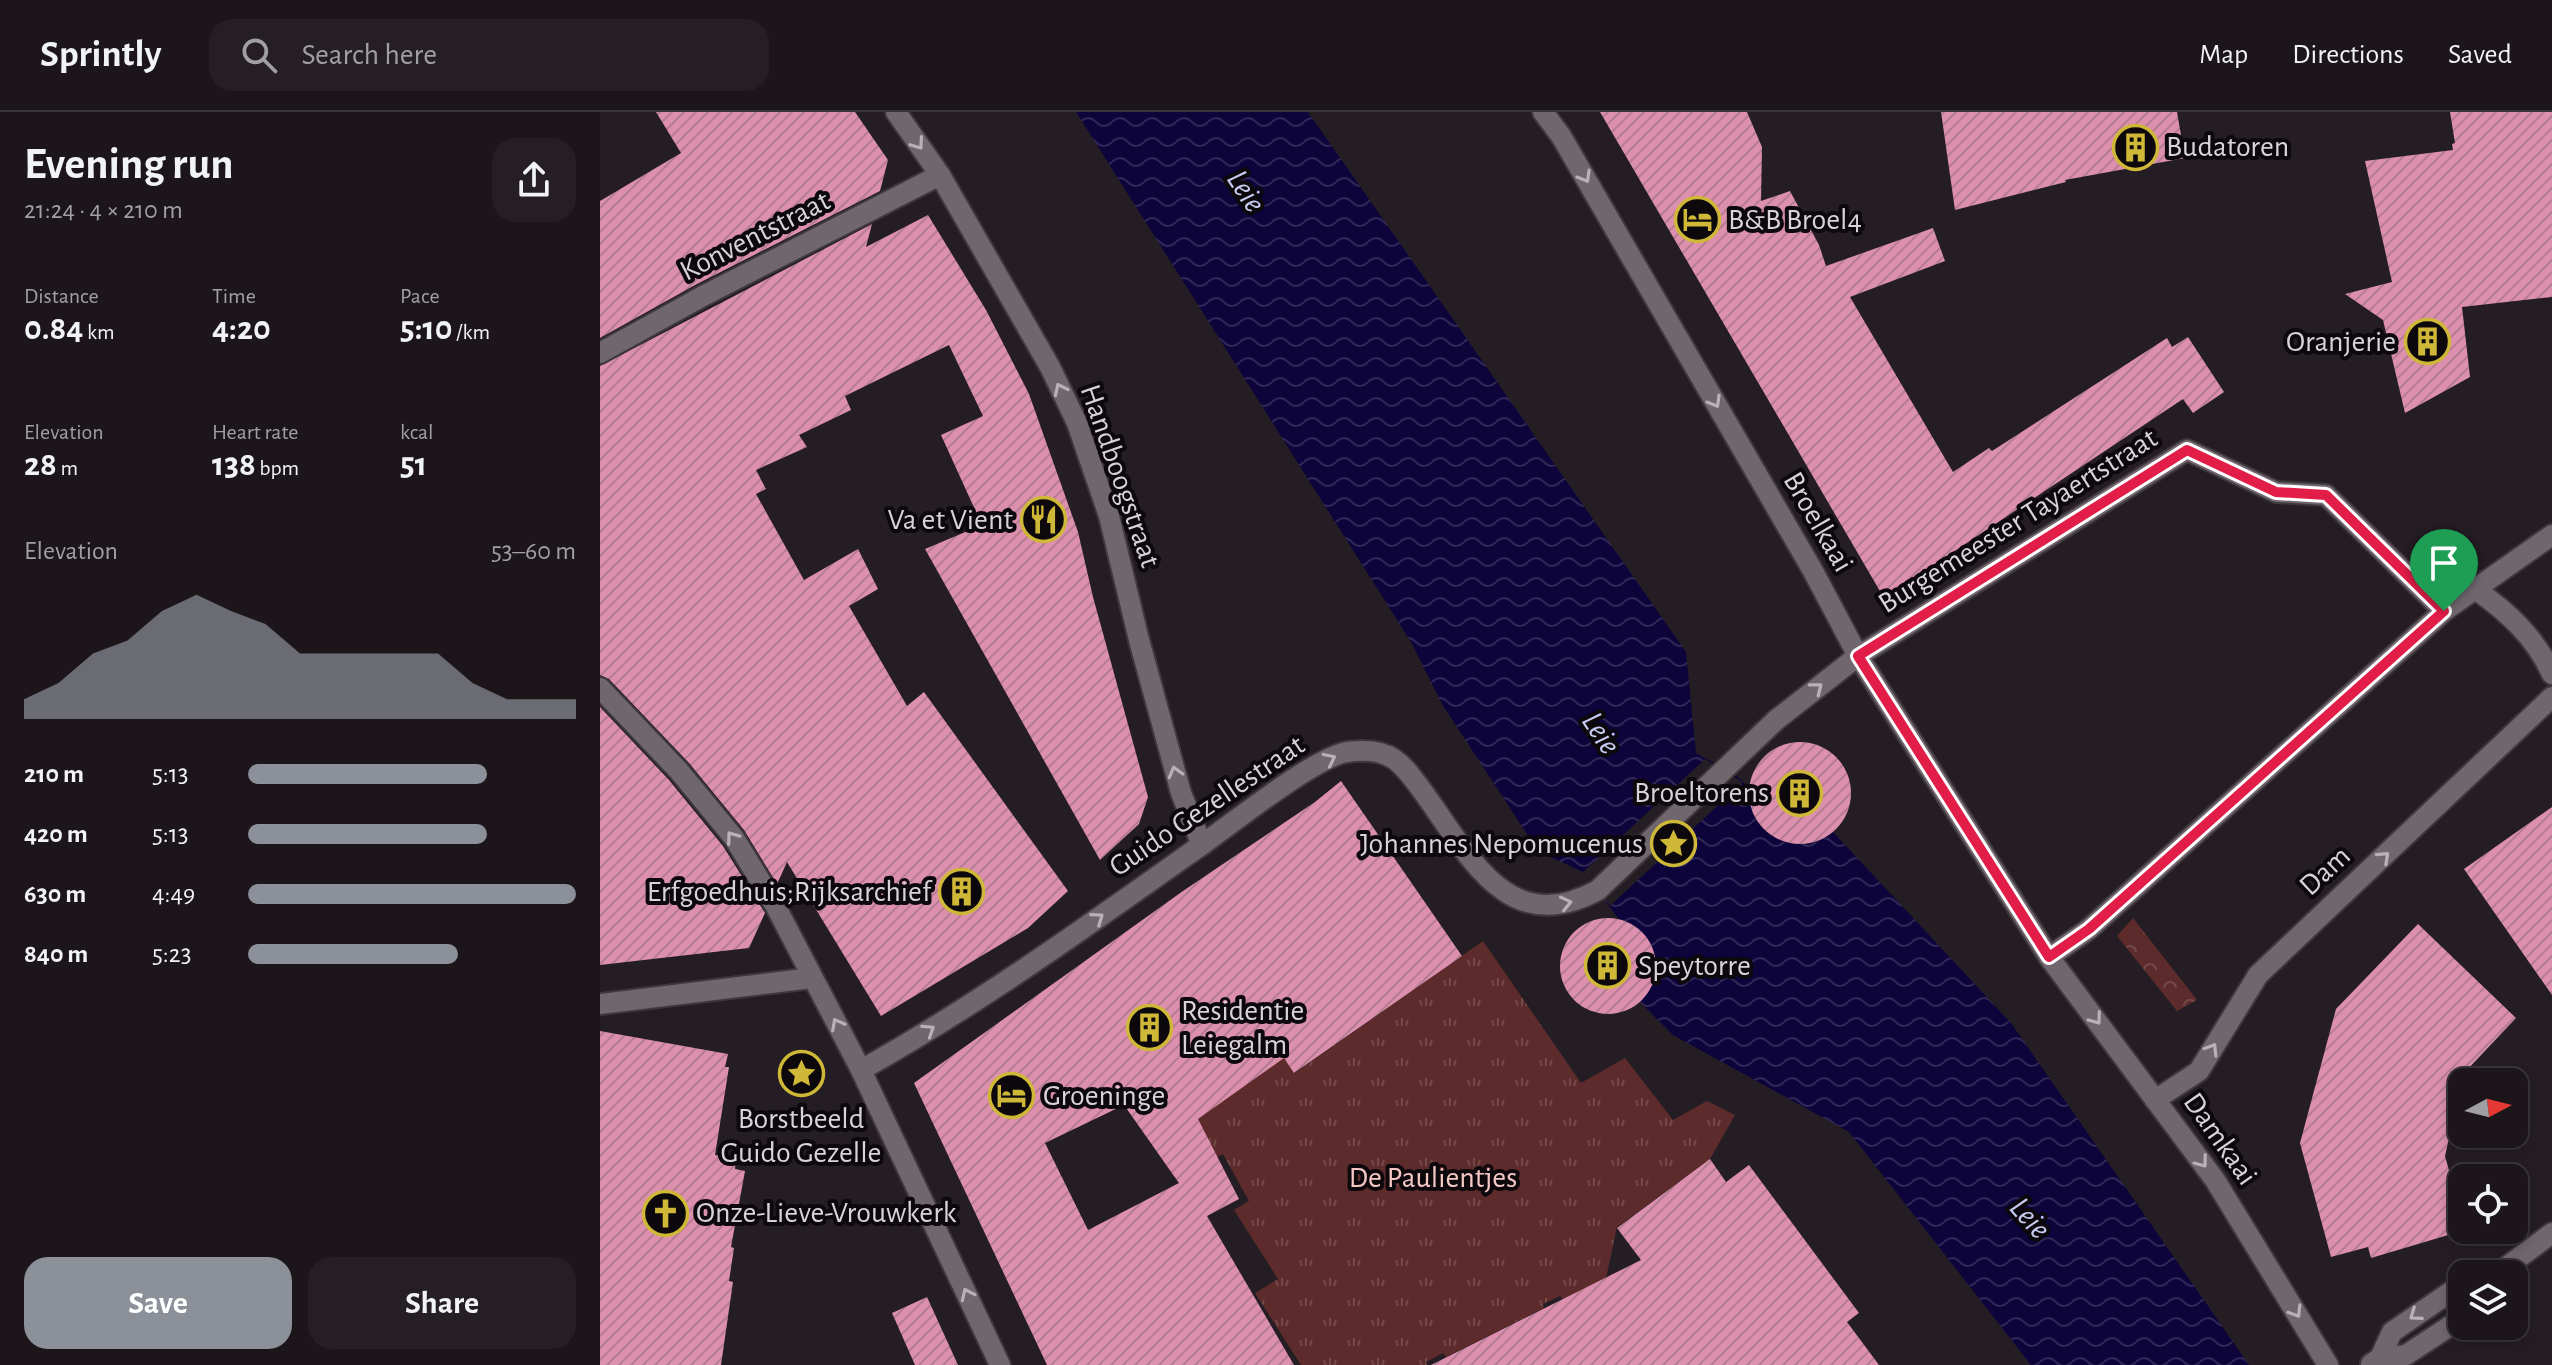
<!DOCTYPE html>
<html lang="en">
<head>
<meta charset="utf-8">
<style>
  :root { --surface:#1c161b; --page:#251f24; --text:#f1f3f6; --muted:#a09fa3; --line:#3a353a; --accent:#8c9099 }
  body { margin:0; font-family:"Alegreya Sans",sans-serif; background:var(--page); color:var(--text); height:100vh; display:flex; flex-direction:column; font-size:30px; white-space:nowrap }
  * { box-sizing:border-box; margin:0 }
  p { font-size:26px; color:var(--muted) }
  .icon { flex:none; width:44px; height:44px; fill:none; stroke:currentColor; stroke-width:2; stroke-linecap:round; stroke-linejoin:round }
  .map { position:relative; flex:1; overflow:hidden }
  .details { display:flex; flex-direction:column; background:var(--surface); width:600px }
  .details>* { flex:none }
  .needle { width:52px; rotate:83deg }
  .fabs { position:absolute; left:1848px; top:956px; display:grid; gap:16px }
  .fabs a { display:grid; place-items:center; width:80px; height:80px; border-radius:16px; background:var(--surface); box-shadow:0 4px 12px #0003,0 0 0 2px var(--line); font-size:40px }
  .pin { position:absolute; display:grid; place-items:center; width:68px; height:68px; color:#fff; margin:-82px -34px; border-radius:50% 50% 50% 0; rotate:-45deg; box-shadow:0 0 8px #0007 }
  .pin .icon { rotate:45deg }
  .round { display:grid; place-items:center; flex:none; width:84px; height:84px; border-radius:24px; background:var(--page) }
  .head { display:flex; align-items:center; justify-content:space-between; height:136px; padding:0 24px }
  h1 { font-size:44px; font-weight:700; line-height:60px }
  .figures { display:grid; grid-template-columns:repeat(3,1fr); gap:12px; height:136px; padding:8px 24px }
  .figures div { display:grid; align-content:center }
  .figures b { font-size:34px; font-weight:700 }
  .figures small { font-size:22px; font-weight:400 }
  .figures p { font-size:22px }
  .chart { height:224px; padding:16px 24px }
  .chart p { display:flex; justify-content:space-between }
  .chart svg { width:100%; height:144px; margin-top:8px; fill:var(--accent); opacity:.7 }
  .cta { display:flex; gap:16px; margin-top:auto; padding:16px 24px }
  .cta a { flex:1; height:92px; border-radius:24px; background:var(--accent); color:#fff; font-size:32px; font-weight:700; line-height:92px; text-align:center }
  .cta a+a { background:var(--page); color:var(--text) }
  ul { padding:0 24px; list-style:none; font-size:26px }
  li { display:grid; grid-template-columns:128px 96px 1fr; align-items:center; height:60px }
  li i { height:20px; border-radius:10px; background:var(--accent) }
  header { display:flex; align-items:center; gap:48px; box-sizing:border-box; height:112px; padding:0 40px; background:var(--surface); border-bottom:2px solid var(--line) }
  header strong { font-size:38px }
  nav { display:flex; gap:44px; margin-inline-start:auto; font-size:28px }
  .search { width:560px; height:72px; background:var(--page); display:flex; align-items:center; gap:20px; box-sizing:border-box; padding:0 28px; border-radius:24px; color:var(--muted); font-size:30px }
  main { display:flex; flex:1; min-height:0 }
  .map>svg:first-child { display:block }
  .forest { fill:url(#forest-crowns) }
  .park { fill:url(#park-tufts) }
  .water { fill:url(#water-waves) }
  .pier { fill:#251d24 }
  .building { fill:url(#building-hatch); fill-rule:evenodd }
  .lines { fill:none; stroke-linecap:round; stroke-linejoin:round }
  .lane-casing { stroke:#3e383d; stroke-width:24 }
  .street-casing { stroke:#3e383d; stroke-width:24 }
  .lane { stroke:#6f666e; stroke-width:20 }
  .street { stroke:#6f666e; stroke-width:20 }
  .oneway { stroke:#b8b2b8 }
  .route-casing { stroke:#fff; stroke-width:16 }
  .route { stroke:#e11d48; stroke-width:10 }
  .labels { text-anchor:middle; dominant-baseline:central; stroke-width:8; stroke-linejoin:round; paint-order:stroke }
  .poi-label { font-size:30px; fill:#d8d3d7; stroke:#0c080b; text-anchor:start }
  .street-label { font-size:30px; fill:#d8d3d7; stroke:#0c080b }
  .park-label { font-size:30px; fill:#f4c7c5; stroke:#0c080b }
  .water-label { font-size:32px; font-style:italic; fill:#c5cbf0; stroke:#0c080b }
</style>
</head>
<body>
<header>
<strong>Sprintly</strong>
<div class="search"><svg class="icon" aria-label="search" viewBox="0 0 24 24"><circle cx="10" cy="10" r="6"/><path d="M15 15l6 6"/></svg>Search here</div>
<nav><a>Map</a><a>Directions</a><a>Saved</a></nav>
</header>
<main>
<section class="details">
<div class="head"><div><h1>Evening run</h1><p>21:24 · 4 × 210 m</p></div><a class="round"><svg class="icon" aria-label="share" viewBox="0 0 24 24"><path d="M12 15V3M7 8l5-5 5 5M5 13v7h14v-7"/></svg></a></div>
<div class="figures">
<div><p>Distance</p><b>0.84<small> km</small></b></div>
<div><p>Time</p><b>4:20</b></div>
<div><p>Pace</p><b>5:10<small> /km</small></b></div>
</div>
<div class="figures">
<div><p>Elevation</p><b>28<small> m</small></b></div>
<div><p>Heart rate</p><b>138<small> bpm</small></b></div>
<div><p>kcal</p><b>51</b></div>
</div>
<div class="chart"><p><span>Elevation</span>53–60 m</p>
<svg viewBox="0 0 160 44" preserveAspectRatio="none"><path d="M0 44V38L10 33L20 24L30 20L40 11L50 6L60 11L70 15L80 24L90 24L100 24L110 24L120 24L130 33L140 38L150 38L160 38V44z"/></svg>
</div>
<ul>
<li><b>210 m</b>5:13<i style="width:73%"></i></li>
<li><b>420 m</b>5:13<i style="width:73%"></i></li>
<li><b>630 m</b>4:49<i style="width:100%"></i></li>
<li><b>840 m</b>5:23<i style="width:64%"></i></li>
</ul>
<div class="cta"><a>Save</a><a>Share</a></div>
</section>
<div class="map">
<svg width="1952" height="1253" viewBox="0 0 1952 1253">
  <defs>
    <pattern id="forest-crowns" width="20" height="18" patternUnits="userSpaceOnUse" patternTransform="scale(2)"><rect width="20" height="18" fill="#5d2b2b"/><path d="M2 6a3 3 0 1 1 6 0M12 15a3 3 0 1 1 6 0" fill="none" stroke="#744949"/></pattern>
    <pattern id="park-tufts" width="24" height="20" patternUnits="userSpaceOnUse" patternTransform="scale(2)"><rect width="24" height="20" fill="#5d2b2b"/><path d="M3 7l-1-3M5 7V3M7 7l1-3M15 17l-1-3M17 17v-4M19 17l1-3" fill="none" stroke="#744949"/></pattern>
    <pattern id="water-waves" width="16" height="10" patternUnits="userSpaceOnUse" patternTransform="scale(2)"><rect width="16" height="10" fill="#0c043b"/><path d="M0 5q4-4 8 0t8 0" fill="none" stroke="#2f2857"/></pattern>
    <pattern id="building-hatch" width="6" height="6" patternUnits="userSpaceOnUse" patternTransform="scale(2)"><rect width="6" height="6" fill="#dc90ad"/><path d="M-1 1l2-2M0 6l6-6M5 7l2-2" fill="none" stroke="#b57c92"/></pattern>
  </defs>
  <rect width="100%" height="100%" fill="#251d24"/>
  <path class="forest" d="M1533 806 1597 888 1577 899 1517 824Z"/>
  <path class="park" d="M883 829 981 971 1025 946 1073 1008 1107 989 1135 1003 1110 1047 1017 1115 1006 1166 963 1187 960 1184 943 1192 944 1196 846 1245 843 1241 826 1250 827 1253H701L655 1181 678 1167 634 1098 649 1089 623 1042 574 1065 555 1037 659 963 656 908 695 961Z"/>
  <path class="water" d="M476 0H708L1086 540 1096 641C1111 650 1134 659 1145 672 1151 680 1149 692 1153 702 1168 734 1206 740 1233 720L1411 911 1649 1253H1431L1249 1020 1073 923 1040 890 1054 866 1055 847 1049 830 1036 815 1019 807 983 760 938 739 842 592 811 530Z"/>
  <path class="pier" d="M1105 647 1143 670 1010 794 983 760Z"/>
  <g class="building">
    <path d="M56 0H255L288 48 280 79 97 172 0 226V89L81 41Z"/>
    <path d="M1000 0H1147L1162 35 1161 89 1190 79 1219 133 1226 154 1333 116 1345 149 1250 185 1353 360 1389 336 1392 339 1567 226 1572 235 1588 225 1624 280 1593 301 1583 287 1284 486Z"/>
    <path d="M1341 0H1577L1585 46 1465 68 1466 70 1355 98Z"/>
    <path d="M1850 0H1952V185L1862 195 1870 265 1805 301 1783 208 1745 182 1792 170 1765 49 1853 38 1852 32 1855 31Z"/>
    <path d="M328 103 386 198 429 282 478 420 493 485 548 685 539 712 500 748 325 437 382 413 341 323 383 304 349 233 245 284 251 298 199 323 207 335 156 358 166 377 156 382 204 468 258 437 278 477 249 494 307 594 324 580 468 779 428 816 281 904 187 750 177 772 144 718 89 651 9 567 0 563V254L272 112 266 135Z"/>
    <path d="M0 595 69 668 123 734 165 801 149 836 0 853Z"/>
    <circle cx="1200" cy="681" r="51"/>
    <path d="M741 669 862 844 694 961 684 946 598 1007 639 1087 607 1104 694 1253H447L314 971 583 779 715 690ZM524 993 579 1071 488 1118 445 1031Z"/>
    <path d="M1952 695V883L1864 757Z"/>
    <circle cx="1008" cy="854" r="48"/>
    <path d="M1818 812 1916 906 1866 959 1862 970 1845 1044 1862 1106V1118H1865L1771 1146 1768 1135 1731 1145 1700 1031 1736 897Z"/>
    <path d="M0 919 128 942 125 955H129L115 1043 136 1046 135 1057 145 1059 131 1135 134 1136 129 1169 133 1170 121 1253H0Z"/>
    <path d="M1110 1047 1126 1070 1149 1053 1259 1201 1247 1210 1279 1253H831L1041 1148 1017 1116Z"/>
    <path d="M327 1185 358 1253H315L292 1201Z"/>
  </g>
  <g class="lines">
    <defs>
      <g id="lane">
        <path d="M1897 1162 1952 1121"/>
        <path d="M1780 1246 1792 1220 1862 1172"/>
        <path d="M1771 1252 1780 1246 1806 1243 1862 1206"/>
      </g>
      <g id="street">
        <path d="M296 0 340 63 450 255 477 311 509 404 539 528 581 681 602 733"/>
        <path d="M943 0 961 24 1213 459 1258 544 1449 845 1615 1068 1728 1253"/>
        <path d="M0 241 103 184 340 63"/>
        <path d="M1875 477C1908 500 1935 525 1952 562"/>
        <path d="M0 576 79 659 134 726 175 793 261 958 400 1253"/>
        <path d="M1449 845 1489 817 1844 499 1952 423"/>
        <path d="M0 892 212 866"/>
        <path d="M261 958C379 892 490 812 600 734 632 712 713 646 747 640 762 638 781 638 794 647 807 656 817 672 826 684 870 745 909 827 998 778L1176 608 1258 544 1587 338 1676 380 1726 383 1844 499"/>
        <path d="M1555 988 1599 959 1658 863 1952 585"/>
      </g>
    </defs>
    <use href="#lane" class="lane-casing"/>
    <use href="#street" class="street-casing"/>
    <use href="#lane" class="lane"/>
    <use href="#street" class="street"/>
  </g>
  <defs><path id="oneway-chevron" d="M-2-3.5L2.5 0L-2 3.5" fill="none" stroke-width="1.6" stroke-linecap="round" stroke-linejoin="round" transform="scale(2)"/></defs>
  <g class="oneway">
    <use href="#oneway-chevron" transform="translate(318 32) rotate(55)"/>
    <use href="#oneway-chevron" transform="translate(985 65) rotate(60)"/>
    <use href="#oneway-chevron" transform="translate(460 277) rotate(-116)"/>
    <use href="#oneway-chevron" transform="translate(1115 290) rotate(60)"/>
    <use href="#oneway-chevron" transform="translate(1217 576) rotate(-38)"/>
    <use href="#oneway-chevron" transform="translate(730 647) rotate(-26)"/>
    <use href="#oneway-chevron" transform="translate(575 660) rotate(-105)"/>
    <use href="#oneway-chevron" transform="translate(132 725) rotate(-126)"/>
    <use href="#oneway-chevron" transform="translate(1784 745) rotate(-43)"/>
    <use href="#oneway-chevron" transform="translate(966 791) rotate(-13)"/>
    <use href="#oneway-chevron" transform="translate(498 806) rotate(-35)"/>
    <use href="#oneway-chevron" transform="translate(1496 907) rotate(54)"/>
    <use href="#oneway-chevron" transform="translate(237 912) rotate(-118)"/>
    <use href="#oneway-chevron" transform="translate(329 918) rotate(-33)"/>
    <use href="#oneway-chevron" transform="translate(1612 937) rotate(-58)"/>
    <use href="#oneway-chevron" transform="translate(1602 1050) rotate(53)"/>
    <use href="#oneway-chevron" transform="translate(367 1182) rotate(-115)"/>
    <use href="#oneway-chevron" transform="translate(1696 1200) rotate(58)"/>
    <use href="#oneway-chevron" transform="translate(1815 1203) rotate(145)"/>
  </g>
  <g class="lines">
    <defs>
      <path id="route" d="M1587 338 1676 380 1726 383 1844 499 1489 817 1449 845 1258 544Z"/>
    </defs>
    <use href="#route" class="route-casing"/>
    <use href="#route" class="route"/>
  </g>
  <defs>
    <symbol id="building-ring" viewBox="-11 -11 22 22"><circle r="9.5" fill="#0c080b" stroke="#cfb837" stroke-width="1.5"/><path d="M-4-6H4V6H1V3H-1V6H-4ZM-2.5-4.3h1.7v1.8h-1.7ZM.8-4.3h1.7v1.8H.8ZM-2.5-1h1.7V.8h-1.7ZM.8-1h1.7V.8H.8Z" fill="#cfb837"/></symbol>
    <symbol id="hotel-ring" viewBox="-11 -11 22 22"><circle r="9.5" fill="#0c080b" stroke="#cfb837" stroke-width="1.5"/><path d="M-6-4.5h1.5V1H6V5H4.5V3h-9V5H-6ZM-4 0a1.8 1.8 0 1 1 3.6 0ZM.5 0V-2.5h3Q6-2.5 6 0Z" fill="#cfb837"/></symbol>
    <symbol id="restaurant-ring" viewBox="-11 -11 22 22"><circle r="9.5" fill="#0c080b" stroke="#cfb837" stroke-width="1.5"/><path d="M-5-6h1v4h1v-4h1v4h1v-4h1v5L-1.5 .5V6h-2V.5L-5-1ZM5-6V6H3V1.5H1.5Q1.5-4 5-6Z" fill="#cfb837"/></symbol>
    <symbol id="sight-ring" viewBox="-11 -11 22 22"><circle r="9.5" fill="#0c080b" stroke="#cfb837" stroke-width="1.5"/><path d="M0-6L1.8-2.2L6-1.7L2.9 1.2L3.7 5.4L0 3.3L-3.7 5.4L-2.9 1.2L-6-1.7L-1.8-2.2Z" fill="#cfb837"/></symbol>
    <symbol id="church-ring" viewBox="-11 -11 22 22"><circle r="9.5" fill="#0c080b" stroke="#cfb837" stroke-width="1.5"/><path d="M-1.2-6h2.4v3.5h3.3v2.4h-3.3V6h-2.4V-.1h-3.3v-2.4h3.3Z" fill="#cfb837"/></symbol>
  </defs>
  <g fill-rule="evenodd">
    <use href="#building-ring" x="1510" y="10" width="51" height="51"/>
    <use href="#hotel-ring" x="1072" y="82" width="51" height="51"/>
    <use href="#building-ring" x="1802" y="204" width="51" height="51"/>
    <use href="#restaurant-ring" x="418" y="382" width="51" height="51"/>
    <use href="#building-ring" x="1174" y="656" width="51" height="51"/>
    <use href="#sight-ring" x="1048" y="706" width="51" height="51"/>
    <use href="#building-ring" x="336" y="754" width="51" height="51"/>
    <use href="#building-ring" x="982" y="828" width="51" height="51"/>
    <use href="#building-ring" x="524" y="890" width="51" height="51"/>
    <use href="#sight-ring" x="176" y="936" width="51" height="51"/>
    <use href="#hotel-ring" x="386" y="958" width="51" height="51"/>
    <use href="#church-ring" x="40" y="1076" width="51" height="51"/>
  </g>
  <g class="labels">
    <g class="poi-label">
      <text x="1566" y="35">Budatoren</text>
      <text x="1128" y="108">B&amp;B Broel4</text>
      <text x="1796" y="230" text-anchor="end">Oranjerie</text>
      <text x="413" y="408" text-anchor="end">Va et Vient</text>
      <text x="1169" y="681" text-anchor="end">Broeltorens</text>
      <text x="1043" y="732" text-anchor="end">Johannes Nepomucenus</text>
      <text x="331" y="780" text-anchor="end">Erfgoedhuis;Rijksarchief</text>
      <text x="1038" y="854">Speytorre</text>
      <text x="581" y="899">Residentie<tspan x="581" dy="34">Leiegalm</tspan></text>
      <text x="443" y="984">Groeninge</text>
      <text x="201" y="1007" text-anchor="middle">Borstbeeld<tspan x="201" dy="34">Guido Gezelle</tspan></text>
      <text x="96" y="1101">Onze-Lieve-Vrouwkerk</text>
    </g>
    <g class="street-label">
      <text transform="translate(155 124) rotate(-27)">Konventstraat</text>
      <text transform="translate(520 364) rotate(71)">Handboogstraat</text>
      <text transform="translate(1418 409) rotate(-32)">Burgemeester Tayaertstraat</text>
      <text transform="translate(1218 410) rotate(60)">Broelkaai</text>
      <text transform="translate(607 694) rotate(-34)">Guido Gezellestraat</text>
      <text transform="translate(1725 759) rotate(-43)">Dam</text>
      <text transform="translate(1620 1027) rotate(55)">Damkaai</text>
    </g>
    <g class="park-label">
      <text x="833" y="1066">De Paulientjes</text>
    </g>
    <g class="water-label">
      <text transform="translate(646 79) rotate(57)">Leie</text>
      <text transform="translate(1001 621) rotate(57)">Leie</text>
      <text transform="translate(1430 1106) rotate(48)">Leie</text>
    </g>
  </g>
</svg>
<div class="fabs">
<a><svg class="needle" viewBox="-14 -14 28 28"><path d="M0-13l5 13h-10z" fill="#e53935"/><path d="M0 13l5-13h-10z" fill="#a09fa3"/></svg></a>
<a><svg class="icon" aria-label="locate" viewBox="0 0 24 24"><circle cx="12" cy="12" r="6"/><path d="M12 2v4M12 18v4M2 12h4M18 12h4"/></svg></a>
<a><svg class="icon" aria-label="layers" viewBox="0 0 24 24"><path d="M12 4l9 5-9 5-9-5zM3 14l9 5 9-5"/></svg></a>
</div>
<div class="pin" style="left:1844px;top:499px;background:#1e9e55"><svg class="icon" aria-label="arrive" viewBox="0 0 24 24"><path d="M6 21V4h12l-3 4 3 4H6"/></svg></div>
</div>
</main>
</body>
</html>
